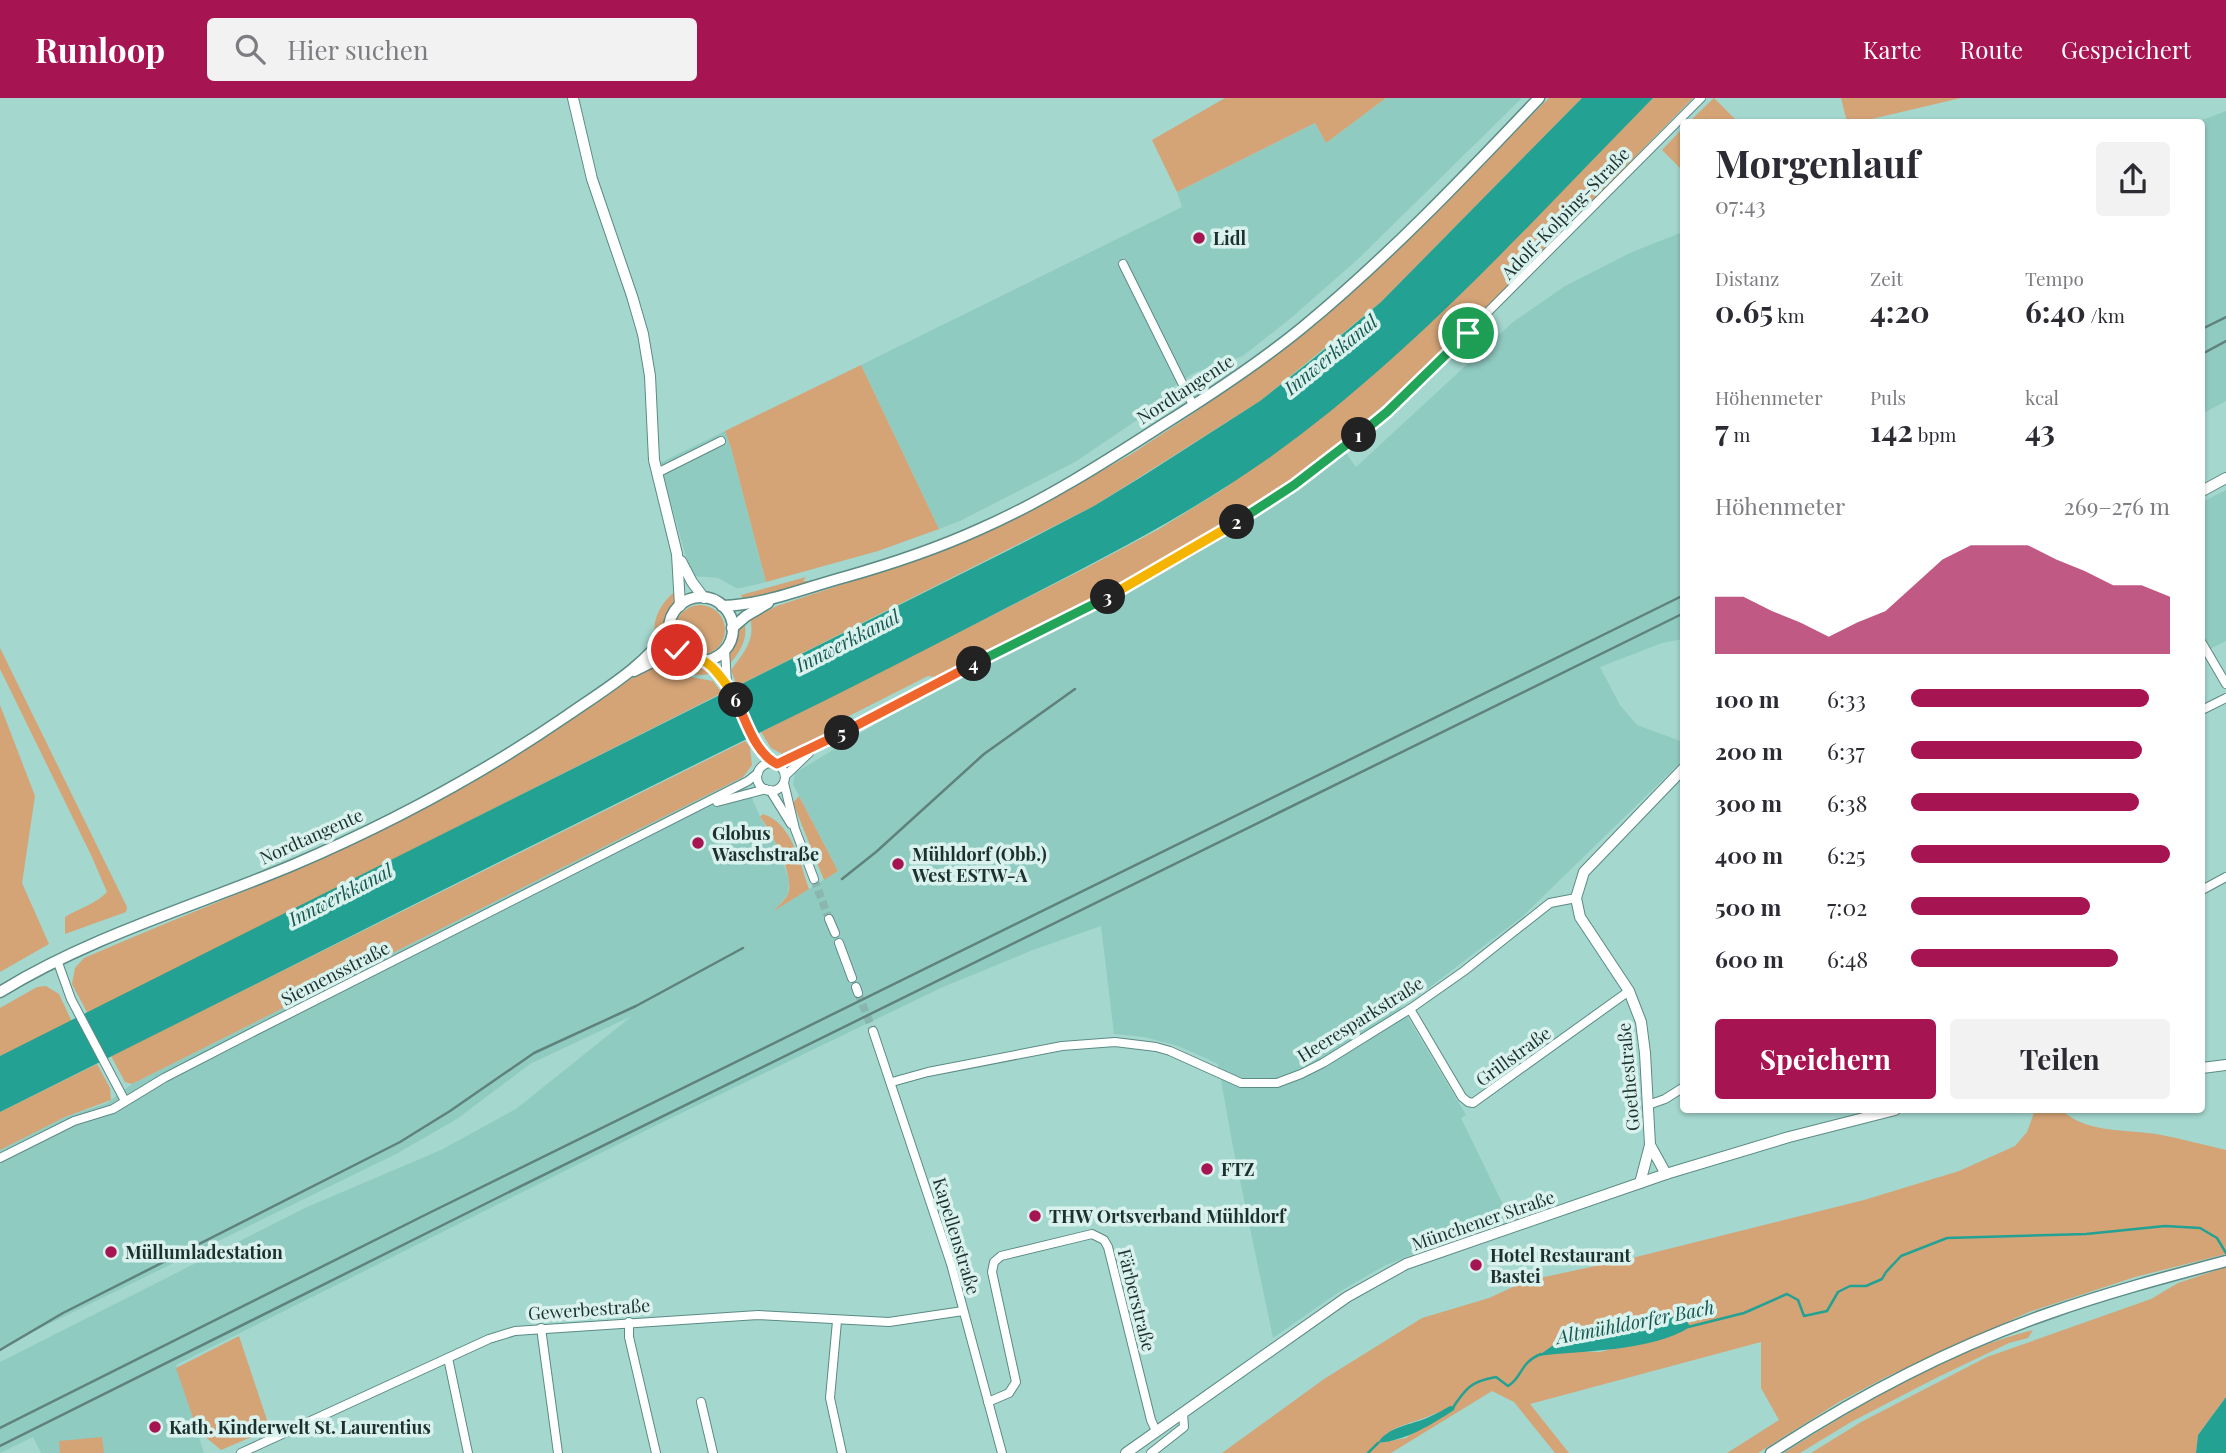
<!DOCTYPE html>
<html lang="de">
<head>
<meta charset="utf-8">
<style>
  :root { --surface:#fff; --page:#f2f2f3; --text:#2b2b33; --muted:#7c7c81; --accent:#a61451 }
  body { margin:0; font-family:"Playfair Display",serif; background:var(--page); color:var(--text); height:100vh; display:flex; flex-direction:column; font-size:26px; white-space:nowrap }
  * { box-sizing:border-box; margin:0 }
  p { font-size:23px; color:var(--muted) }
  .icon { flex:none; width:38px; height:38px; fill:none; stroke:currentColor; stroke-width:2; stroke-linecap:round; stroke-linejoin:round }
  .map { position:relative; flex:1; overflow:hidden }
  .sheet { position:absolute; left:1680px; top:21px; width:525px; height:994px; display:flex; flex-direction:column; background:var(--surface); border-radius:7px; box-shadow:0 2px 5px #0004 }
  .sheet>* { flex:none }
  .pin { position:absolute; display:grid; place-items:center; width:60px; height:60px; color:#fff; margin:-30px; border:4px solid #fff; border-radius:50%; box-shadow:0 2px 7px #0007 }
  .km { position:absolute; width:35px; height:35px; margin:-18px; border-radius:50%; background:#222; color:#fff; font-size:19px; line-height:35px; text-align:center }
  .round { display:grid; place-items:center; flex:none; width:74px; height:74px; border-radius:7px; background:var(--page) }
  .overview { display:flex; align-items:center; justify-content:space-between; height:119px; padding:0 35px }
  h1 { font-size:38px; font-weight:700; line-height:52px }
  .figures { display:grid; grid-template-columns:repeat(3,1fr); gap:10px; height:119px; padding:7px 35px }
  .figures div { display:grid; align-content:center }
  .figures b { font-size:30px; font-weight:700 }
  .figures small { font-size:19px; font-weight:400 }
  .figures p { font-size:19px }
  .chart { height:196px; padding:14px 35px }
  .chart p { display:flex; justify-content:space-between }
  .chart svg { width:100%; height:126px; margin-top:7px; fill:var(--accent); opacity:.7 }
  .primary-button { display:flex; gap:14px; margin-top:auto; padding:14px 35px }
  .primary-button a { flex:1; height:80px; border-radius:7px; background:var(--accent); color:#fff; font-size:28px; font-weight:700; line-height:80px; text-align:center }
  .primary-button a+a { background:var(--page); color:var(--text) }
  ul { padding:0 35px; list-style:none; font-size:23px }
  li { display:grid; grid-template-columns:112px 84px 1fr; align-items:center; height:52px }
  li i { height:18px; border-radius:9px; background:var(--accent) }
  header { display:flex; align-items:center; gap:42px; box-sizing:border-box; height:98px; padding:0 35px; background:var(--accent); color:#fff }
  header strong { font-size:33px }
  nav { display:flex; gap:38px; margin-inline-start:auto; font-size:24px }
  .search { width:490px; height:63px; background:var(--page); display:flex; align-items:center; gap:18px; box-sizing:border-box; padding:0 24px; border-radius:7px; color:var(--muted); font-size:26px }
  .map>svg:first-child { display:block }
  .built { fill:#90cbc2 }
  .green { fill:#d4a477; fill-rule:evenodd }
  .water { fill:#23a193 }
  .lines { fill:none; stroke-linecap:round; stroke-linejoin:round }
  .stream { stroke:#23a193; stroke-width:2.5 }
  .minor-tunnel { stroke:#89b6ae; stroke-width:8; stroke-dasharray:8 4; stroke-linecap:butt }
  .minor-casing { stroke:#5b8b84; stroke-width:10 }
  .tertiary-casing { stroke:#5b8b84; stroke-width:12 }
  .secondary-casing { stroke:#5b8b84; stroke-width:13 }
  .minor { stroke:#fff; stroke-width:8 }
  .tertiary { stroke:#fff; stroke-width:10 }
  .secondary { stroke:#fff; stroke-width:10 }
  .rail { stroke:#5f827c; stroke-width:2.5 }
  .split-1-casing { stroke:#fff; stroke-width:14 }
  .split-2-casing { stroke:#fff; stroke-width:14 }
  .split-3-casing { stroke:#fff; stroke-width:14 }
  .split-4-casing { stroke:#fff; stroke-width:14 }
  .split-5-casing { stroke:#fff; stroke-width:14 }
  .split-6-casing { stroke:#fff; stroke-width:14 }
  .split-7-casing { stroke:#fff; stroke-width:14 }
  .split-1 { stroke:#22a559; stroke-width:9 }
  .split-2 { stroke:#22a559; stroke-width:9 }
  .split-3 { stroke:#f5b400; stroke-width:9 }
  .split-4 { stroke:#22a559; stroke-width:9 }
  .split-5 { stroke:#f0652b; stroke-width:9 }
  .split-6 { stroke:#f0652b; stroke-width:9 }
  .split-7 { stroke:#f5b400; stroke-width:9 }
  .poi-dot { fill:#a61451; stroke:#d9f2ed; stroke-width:2.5 }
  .labels { text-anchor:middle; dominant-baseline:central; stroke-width:7; stroke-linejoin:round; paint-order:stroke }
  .street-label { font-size:18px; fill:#1c302d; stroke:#d9f2ed }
  .poi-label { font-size:18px; font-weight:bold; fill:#1c302d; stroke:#d9f2ed; text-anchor:start }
  .water-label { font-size:19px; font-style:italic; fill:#165750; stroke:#d9f2ed }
</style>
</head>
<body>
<header>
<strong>Runloop</strong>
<div class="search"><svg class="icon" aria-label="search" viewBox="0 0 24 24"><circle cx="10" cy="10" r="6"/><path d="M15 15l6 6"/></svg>Hier suchen</div>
<nav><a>Karte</a><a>Route</a><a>Gespeichert</a></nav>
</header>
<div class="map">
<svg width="2226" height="1355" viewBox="0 0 2226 1355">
  <rect width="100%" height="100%" fill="#a4d7ce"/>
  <g class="built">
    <path d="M1386 0H1522L1357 162 1291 220 1243 258 1194 275 1167 293 1152 312 1075 364 960 423 939 431 861 267 1182 109 1177 94 1315 25 1326 45Z"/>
    <path d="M2226 13V303L2202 316V24H2197Z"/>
    <path d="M1683 134V541L1662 545 1600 569 1620 607 1637 627 1683 644V662L1523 818 1430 889 1401 908 1466 1017 1461 1020 1510 1121 1435 1147 1384 1168 1339 1194 1273 1240 1233 1049 1218 966 1178 948 1144 939 1114 936 1101 828 1033 852 943 889 665 1023 176 1267 204 1355H41L33 1339 0 1355V1264L307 1109 441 1052 516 1011 632 918 530 966 457 1021 396 1056 0 1250V1052L65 1019 107 1005 132 986 743 679 760 719 777 748 789 782 788 796 776 811 838 773 793 686 795 675 887 619 1155 479 1253 421 1315 380 1346 355 1356 369 1513 224 1565 188 1632 154Z"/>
    <path d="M725 333 731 350 766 484 741 490H736L718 480 694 478 685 456 660 365Z"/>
    <path d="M2226 392V543L2210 551 2202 538V404Z"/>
  </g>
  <g class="green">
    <path d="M1225 0H1386L1326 45 1315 25 1177 94 1152 42Z"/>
    <path d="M1549 0H1582L1381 204 1260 303 1094 408 737 588 731 572C743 556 756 542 750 521L777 508 933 456 1056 398 1130 357 1194 315 1260 269 1312 229 1357 190Z"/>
    <path d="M1653 0H1693C1571 122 1457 253 1321 359 1204 451 1067 512 936 579L928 578 845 620 842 628 782 656 771 650 761 634 1086 470 1159 431 1225 390 1378 272 1496 159Z"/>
    <path d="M1714 0 1738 24H1689Z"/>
    <path d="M1841 0H1961L1859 24H1847Z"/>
    <path d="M1683 30V73L1662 52Z"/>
    <path d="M861 267 939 431 878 453 766 484 731 350 725 333Z"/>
    <path d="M806 479 803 483H808L805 486 744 504 741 497Z"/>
    <path d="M677 492 676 505 668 515 663 536 657 544C649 524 661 504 677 492Z"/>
    <circle cx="700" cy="532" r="25"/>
    <path d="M744 523C749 540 740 554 729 567 727 553 734 532 744 523Z"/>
    <path d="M0 550 127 809 126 814 65 836V819C78 811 97 805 107 794L92 759 0 571Z"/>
    <path d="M674 560 698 567 710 576C694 579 678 575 668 561Z"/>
    <path d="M662 562 679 577 713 583 722 595 88 916 72 886 75 870 84 860C194 812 307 771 414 716 460 692 504 666 547 638 585 613 622 584 662 562Z"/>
    <path d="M0 607 35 698 22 785 49 846 0 874Z"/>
    <path d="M745 643 750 649 752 667 743 679 132 986 125 984 111 958Z"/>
    <path d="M799 698 838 773 824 782 793 705Z"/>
    <path d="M763 716C792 725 800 765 809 791L774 813C778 808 786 801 788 796 795 777 771 733 760 719Z"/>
    <path d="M46 888 59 896 72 924 0 958V910L37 889Z"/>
    <path d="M97 966 110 990 111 1002 65 1019 0 1052V1014Z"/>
    <path d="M2035 1012H2061C2090 1037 2125 1030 2161 1037 2183 1041 2204 1047 2226 1052V1156L2135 1179 2029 1214 1886 1279 1839 1304 1758 1355H1727L1779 1322 1761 1290V1244L1530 1306 1569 1355H1555L1514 1304 1492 1293 1391 1355H1222L1324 1281 1422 1220 1489 1200 1526 1183 1632 1160 1864 1102 1959 1073 2015 1048 2027 1034ZM1679 1217 1626 1247 1600 1254 1571 1253 1540 1257 1552 1248 1642 1228ZM1439 1313 1406 1340 1379 1345C1386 1327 1423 1324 1439 1313Z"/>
    <path d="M2226 1169V1299L2198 1337 2196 1355H1811L1861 1324 1987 1259 2151 1201 2178 1185Z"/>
    <path d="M2033 1232 2028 1240 2009 1245 1936 1280 1851 1324 1800 1355H1784C1856 1309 1950 1252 2033 1232Z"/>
    <path d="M239 1238 270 1331 221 1352 197 1332 176 1270Z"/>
    <path d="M102 1339 104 1355H60L59 1343Z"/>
  </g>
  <g class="water">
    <path d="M1582 0H1653C1532 123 1408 262 1266 362 1185 419 1098 463 1010 508 929 550 847 592 765 632 509 758 255 887 0 1014V958L1011 451 1094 408 1146 376 1260 303 1314 260 1381 204Z"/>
    <path d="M1679 1217 1686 1221 1690 1229C1650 1254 1584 1252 1538 1258L1552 1248 1642 1228Z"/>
    <path d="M2226 1299V1355H2196L2198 1337Z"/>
    <path d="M1450 1308 1455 1309 1454 1312C1429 1328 1407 1342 1378 1345 1388 1328 1412 1327 1429 1319 1436 1316 1443 1312 1450 1308Z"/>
  </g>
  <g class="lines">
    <g class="stream">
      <path d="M1688 1229 1744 1215 1787 1196 1798 1202 1804 1218 1827 1213 1838 1194 1850 1188H1866L1882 1181 1886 1174 1901 1158 1947 1140 2086 1136 2165 1128 2200 1130 2217 1140 2226 1155"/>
      <path d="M1452 1311C1465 1291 1471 1283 1496 1279L1508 1288C1523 1279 1519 1265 1541 1256"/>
      <path d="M1368 1355 1378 1345"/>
    </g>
    <g class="minor-tunnel">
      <path d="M814 781 829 821"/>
      <path d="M858 895 873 933"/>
    </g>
    <defs>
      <g id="minor">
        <path d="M1123 166 1193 307"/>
        <path d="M657 375 721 343"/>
        <path d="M2202 545 2226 586"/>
        <path d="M725 552 727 585 760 651 773 665"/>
        <path d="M704 563 727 585"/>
        <path d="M2202 612 2226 600"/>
        <circle cx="771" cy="679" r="14"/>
        <path d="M777 666C844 638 906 600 971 567 1081 512 1195 459 1295 386 1341 353 1384 316 1425 277L1701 0"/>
        <path d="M785 678 809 655"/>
        <path d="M784 685 795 731 814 781"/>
        <path d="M770 692 791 726"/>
        <path d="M717 704 766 691"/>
        <path d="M2202 792 2226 779"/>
        <path d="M829 821 835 835"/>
        <path d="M839 845 852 880"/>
        <path d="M57 862 71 901 125 1003"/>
        <path d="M856 889 858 895"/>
        <path d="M1410 911 1462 999 1468 1004 1473 1005 1629 893"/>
        <path d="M873 933 951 1166 1002 1355"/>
        <path d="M892 984 928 974 1062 948 1115 944 1156 949 1170 953 1241 985H1277L1301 976 1323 965 1410 911 1464 873 1550 805 1576 800"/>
        <path d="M1648 1007 1665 1001 1684 989"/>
        <path d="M0 1060 74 1023 113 1011 164 980 255 933 748 683 758 675"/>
        <path d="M837 1223 830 1300 842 1355"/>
        <path d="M629 1224V1239L656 1355"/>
        <path d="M541 1230 558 1355"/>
        <path d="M448 1260 468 1355"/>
        <path d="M701 1304 713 1355"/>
        <path d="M988 1304 1009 1295 1016 1284 992 1174 994 1164 1001 1158 1092 1136 1104 1142 1108 1149 1151 1322 1156 1333"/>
        <path d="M241 1355 489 1241 515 1233 758 1217 889 1224 963 1213"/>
        <path d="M1151 1355 1184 1329 1183 1315"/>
      </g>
      <g id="tertiary">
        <path d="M573 0 592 81 632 198 643 236 650 278 654 362 677 456 680 508"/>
        <path d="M2202 393 2226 380"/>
        <path d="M681 463 692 484 704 500"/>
        <path d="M2202 970 2226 967"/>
        <path d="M1650 1047 1666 1076"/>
        <path d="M1640 1085 1650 1047 1645 955 1641 924 1629 893 1580 819 1576 800 1584 774 1684 670"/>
        <path d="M1126 1355 1347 1199 1406 1166 1666 1076 1789 1039 1895 1012"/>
      </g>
      <g id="secondary">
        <circle cx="701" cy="531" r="32"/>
        <path d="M722 508C765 507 804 490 845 479 891 466 936 451 980 431 1044 403 1105 364 1164 326 1212 296 1259 265 1303 229 1387 160 1464 79 1539 0"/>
        <path d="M732 530 746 518 768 505"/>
        <path d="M634 573 662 559 680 555"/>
        <path d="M0 894C91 838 195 808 293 767 389 726 482 676 568 617 601 594 648 566 669 532"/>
        <path d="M1771 1355C1857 1299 1950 1250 2047 1216 2106 1195 2166 1179 2226 1163"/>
      </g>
    </defs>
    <use href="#minor" class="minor-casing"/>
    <use href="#tertiary" class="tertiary-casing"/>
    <use href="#secondary" class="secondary-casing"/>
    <use href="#minor" class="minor"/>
    <use href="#tertiary" class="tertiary"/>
    <use href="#secondary" class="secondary"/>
    <g class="rail">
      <path d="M2202 231 2226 219"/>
      <path d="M2202 256 2226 243"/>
      <path d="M842 781 876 754 984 656 1075 591"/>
      <path d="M0 1252 63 1215 400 1044 450 1013 534 955 636 908 743 850"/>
      <path d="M0 1330 429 1115 1684 497"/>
      <path d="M0 1348 507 1095 1684 515"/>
    </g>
  </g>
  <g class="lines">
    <defs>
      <path id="split-1" d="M1359 337 1387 314 1468 235"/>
      <path id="split-2" d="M1237 424 1294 387 1359 337"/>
      <path id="split-3" d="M1108 499 1237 424"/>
      <path id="split-4" d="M974 566 1108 499"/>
      <path id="split-5" d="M842 635 974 566"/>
      <path id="split-6" d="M736 602C746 623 755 655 777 666L842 635"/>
      <path id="split-7" d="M677 552C686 561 693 559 703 563 713 566 731 592 736 602"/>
    </defs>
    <use href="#split-1" class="split-1-casing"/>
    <use href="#split-2" class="split-2-casing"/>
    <use href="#split-3" class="split-3-casing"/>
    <use href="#split-4" class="split-4-casing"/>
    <use href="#split-5" class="split-5-casing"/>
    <use href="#split-6" class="split-6-casing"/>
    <use href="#split-7" class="split-7-casing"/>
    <use href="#split-1" class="split-1"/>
    <use href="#split-2" class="split-2"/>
    <use href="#split-3" class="split-3"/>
    <use href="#split-4" class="split-4"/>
    <use href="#split-5" class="split-5"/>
    <use href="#split-6" class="split-6"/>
    <use href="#split-7" class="split-7"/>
  </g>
  <g class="poi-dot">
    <circle cx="1199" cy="140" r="7"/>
    <circle cx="698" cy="745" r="7"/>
    <circle cx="898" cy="766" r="7"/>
    <circle cx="1207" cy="1071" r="7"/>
    <circle cx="1035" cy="1118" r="7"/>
    <circle cx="111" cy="1154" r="7"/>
    <circle cx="1476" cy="1167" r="7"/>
    <circle cx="155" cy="1329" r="7"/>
  </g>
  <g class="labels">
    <g class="street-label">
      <text transform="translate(1565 115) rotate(-46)">Adolf-Kolping-Straße</text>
      <text transform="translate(1185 291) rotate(-33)">Nordtangente</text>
      <text transform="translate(311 738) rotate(-24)">Nordtangente</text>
      <text transform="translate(335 875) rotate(-27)">Siemensstraße</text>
      <text transform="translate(1360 921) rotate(-32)">Heeresparkstraße</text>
      <text transform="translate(1513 958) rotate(-36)">Grillstraße</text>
      <text transform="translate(1628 979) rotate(-95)">Goethestraße</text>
      <text transform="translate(1483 1122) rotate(-19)">Münchener Straße</text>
      <text transform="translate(957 1138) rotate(73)">Kapellenstraße</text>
      <text transform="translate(1137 1202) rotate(76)">Färberstraße</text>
      <text transform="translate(589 1211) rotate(-4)">Gewerbestraße</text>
    </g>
    <g class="poi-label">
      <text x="1213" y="140">Lidl</text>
      <text x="712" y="735">Globus<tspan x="712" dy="21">Waschstraße</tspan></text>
      <text x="912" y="756">Mühldorf (Obb.)<tspan x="912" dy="21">West ESTW-A</tspan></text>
      <text x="1221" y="1071">FTZ</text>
      <text x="1049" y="1118">THW Ortsverband Mühldorf</text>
      <text x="125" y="1154">Müllumladestation</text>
      <text x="1490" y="1157">Hotel Restaurant<tspan x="1490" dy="21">Bastei</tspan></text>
      <text x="169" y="1329">Kath. Kinderwelt St. Laurentius</text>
    </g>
    <g class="water-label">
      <text transform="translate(1330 256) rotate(-39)">Innwerkkanal</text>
      <text transform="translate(847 542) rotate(-27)">Innwerkkanal</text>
      <text transform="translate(340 796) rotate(-27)">Innwerkkanal</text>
      <text transform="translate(1635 1223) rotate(-11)">Altmühldorfer Bach</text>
    </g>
  </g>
</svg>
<div class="pin" style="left:1468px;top:235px;background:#1e9e55"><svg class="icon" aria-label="arrive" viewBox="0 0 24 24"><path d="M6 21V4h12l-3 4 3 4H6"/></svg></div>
<div class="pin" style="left:677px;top:552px;background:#d93025"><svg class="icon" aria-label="check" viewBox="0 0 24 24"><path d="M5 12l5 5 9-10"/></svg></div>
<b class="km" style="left:1359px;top:337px">1</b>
<b class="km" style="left:1237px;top:424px">2</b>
<b class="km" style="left:1108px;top:499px">3</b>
<b class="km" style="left:974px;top:566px">4</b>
<b class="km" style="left:842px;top:635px">5</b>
<b class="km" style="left:736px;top:602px">6</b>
<section class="sheet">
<div class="overview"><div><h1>Morgenlauf</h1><p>07:43</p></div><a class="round"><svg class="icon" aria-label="share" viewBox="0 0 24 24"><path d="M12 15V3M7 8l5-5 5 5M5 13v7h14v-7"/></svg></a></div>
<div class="figures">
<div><p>Distanz</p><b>0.65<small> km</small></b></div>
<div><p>Zeit</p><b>4:20</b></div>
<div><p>Tempo</p><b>6:40<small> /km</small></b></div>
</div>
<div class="figures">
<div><p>Höhenmeter</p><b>7<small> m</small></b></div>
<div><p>Puls</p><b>142<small> bpm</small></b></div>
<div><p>kcal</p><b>43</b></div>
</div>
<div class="chart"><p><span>Höhenmeter</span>269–276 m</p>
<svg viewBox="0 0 160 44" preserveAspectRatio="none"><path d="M0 44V24L10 24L20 29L30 33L40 38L50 33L60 29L70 20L80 11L90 6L100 6L110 6L120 11L130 15L140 20L150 20L160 24V44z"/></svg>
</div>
<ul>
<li><b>100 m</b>6:33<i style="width:92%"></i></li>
<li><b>200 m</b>6:37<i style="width:89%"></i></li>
<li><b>300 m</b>6:38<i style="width:88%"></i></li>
<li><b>400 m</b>6:25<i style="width:100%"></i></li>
<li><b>500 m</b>7:02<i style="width:69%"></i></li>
<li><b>600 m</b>6:48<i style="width:80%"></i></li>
</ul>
<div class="primary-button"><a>Speichern</a><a>Teilen</a></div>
</section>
</div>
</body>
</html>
